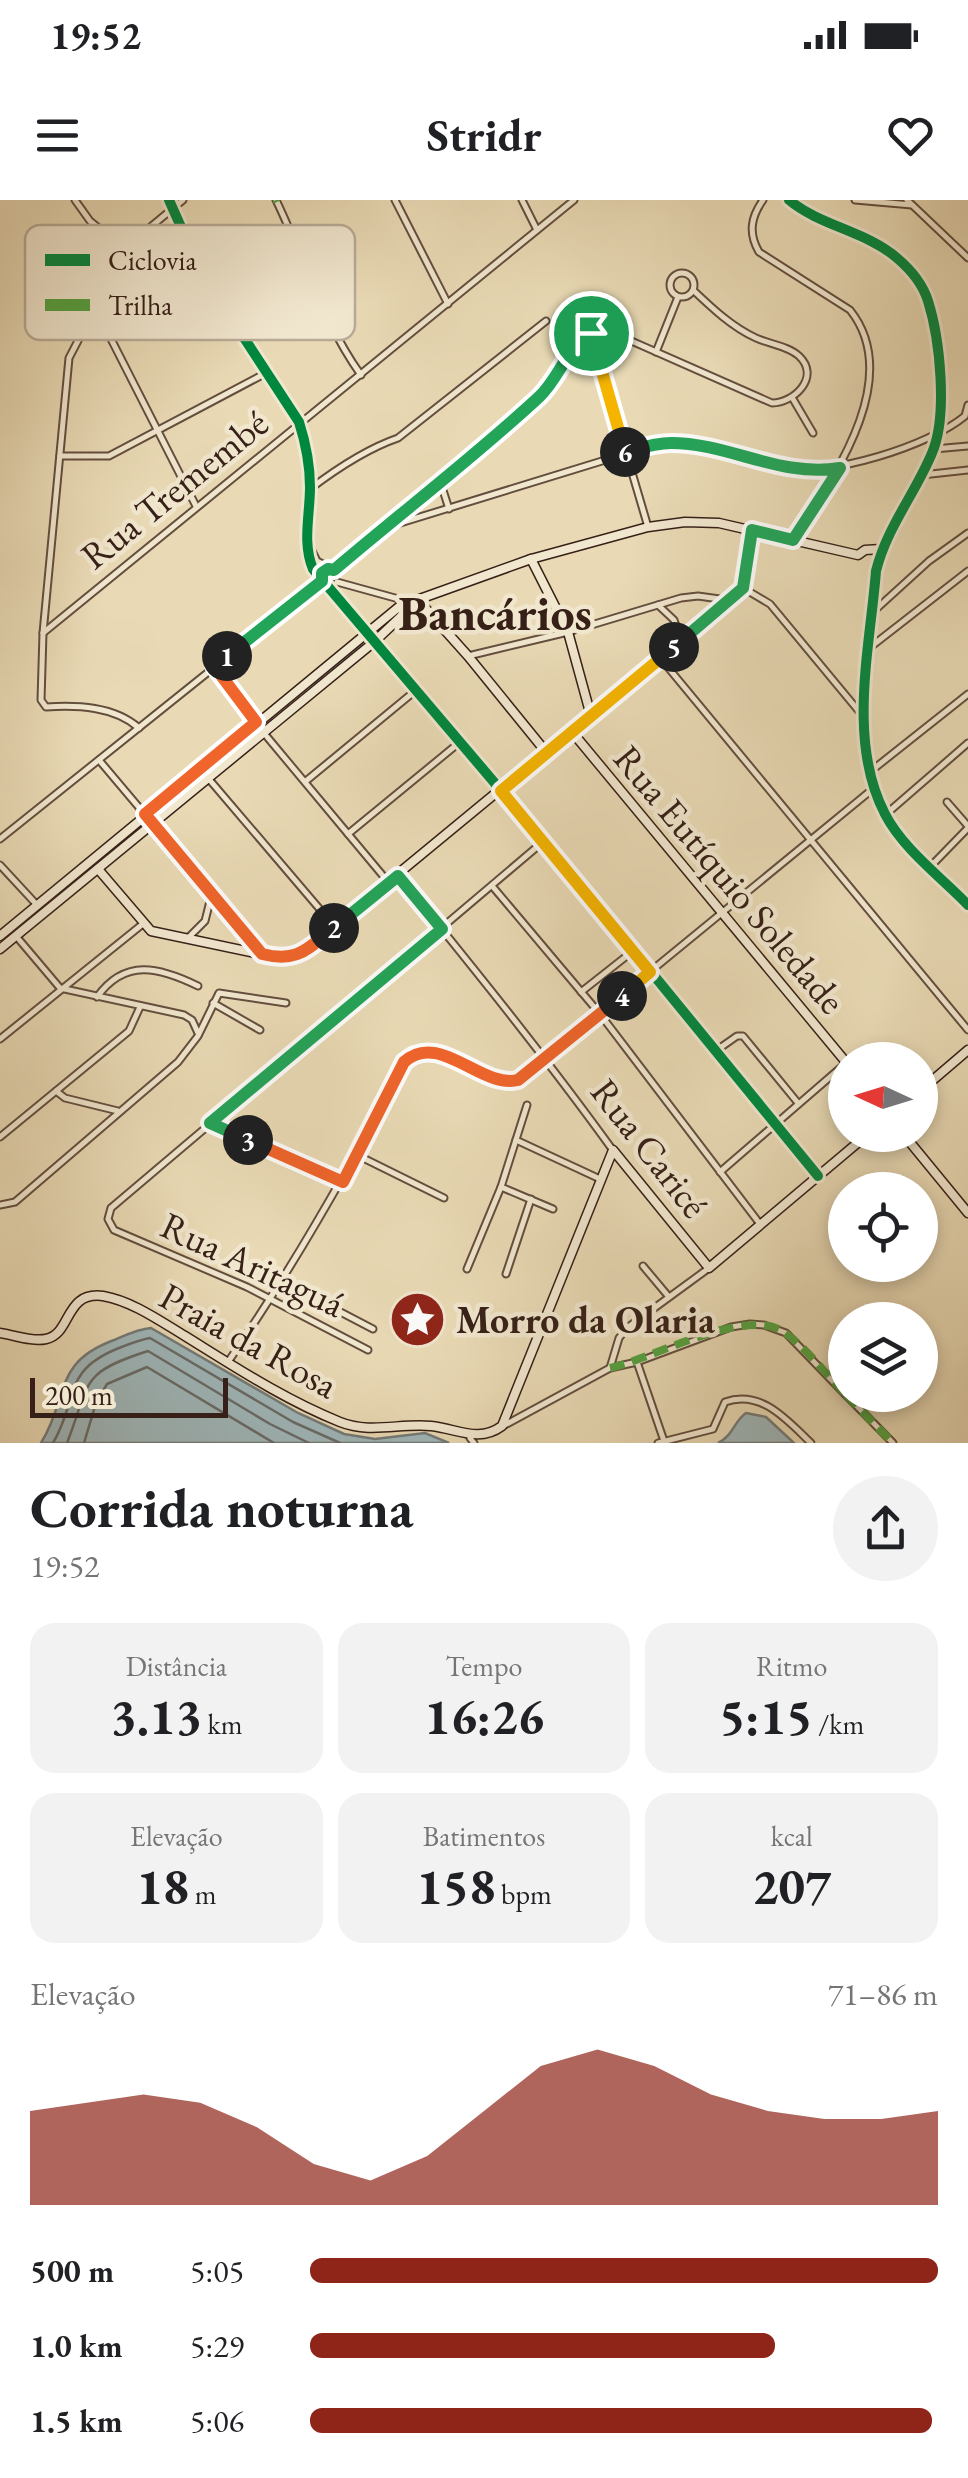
<!DOCTYPE html>
<html lang="pt">
<head>
<meta charset="utf-8">
<style>
  :root { --surface:#fff; --page:#f2f2f2; --text:#202124; --muted:#757577; --accent:#8f2418 }
  body { margin:0; font-family:"EB Garamond",serif; background:var(--page); color:var(--text); height:100vh; display:flex; flex-direction:column; font-size:38px; white-space:nowrap }
  * { box-sizing:border-box; margin:0 }
  p { font-size:32px; color:var(--muted) }
  .icon { flex:none; width:55px; height:55px; fill:none; stroke:currentColor; stroke-width:2; stroke-linecap:round; stroke-linejoin:round }
  .map { position:relative; height:1243px; overflow:hidden }
  .sheet { display:flex; flex-direction:column; background:var(--surface); flex:1 }
  .sheet>* { flex:none }
  .needle { width:65px; rotate:274deg }
  .tools { position:absolute; left:828px; top:842px; display:grid; gap:20px }
  .tools a { display:grid; place-items:center; width:110px; height:110px; border-radius:50%; background:var(--surface); box-shadow:0 5px 15px #0003; font-size:50px }
  .scale { position:absolute; left:30px; bottom:25px; width:198px; box-sizing:border-box; padding-left:10px; border:5px solid #362017; border-top:0; font-size:28px; line-height:35px; white-space:nowrap; color:#362017; -webkit-text-stroke:8px #f1e7cf; paint-order:stroke }
  .pin { position:absolute; display:grid; place-items:center; width:85px; height:85px; color:#fff; margin:-42px; border:5px solid #fff; border-radius:50%; box-shadow:0 2px 10px #0007 }
  .km { position:absolute; width:50px; height:50px; margin:-25px; border-radius:50%; background:#222; color:#fff; font-size:28px; line-height:50px; text-align:center }
  .round { display:grid; place-items:center; flex:none; width:105px; height:105px; border-radius:52px; background:var(--page) }
  .overview { display:flex; align-items:center; justify-content:space-between; height:170px; padding:0 30px }
  h1 { font-size:55px; font-weight:700; line-height:75px }
  .figures { display:grid; grid-template-columns:repeat(3,1fr); gap:15px; height:170px; padding:10px 30px }
  .figures div { display:grid; align-content:center; border-radius:25px; background:var(--page); text-align:center }
  .figures b { font-size:50px; font-weight:700 }
  .figures small { font-size:28px; font-weight:400 }
  .figures p { font-size:28px }
  .chart { height:280px; padding:20px 30px }
  .chart p { display:flex; justify-content:space-between }
  .chart svg { width:100%; height:180px; margin-top:10px; fill:var(--accent); opacity:.7 }
  ul { padding:0 30px; list-style:none; font-size:32px }
  li { display:grid; grid-template-columns:160px 120px 1fr; align-items:center; height:75px }
  li i { height:25px; border-radius:12px; background:var(--accent) }
  .status { display:flex; justify-content:space-between; align-items:center; height:70px; padding:0 50px; background:var(--surface); direction:ltr }
  .status svg { height:28px; fill:currentColor }
  header { display:flex; justify-content:space-between; align-items:center; height:130px; padding:0 30px; background:var(--surface); font-size:45px; font-weight:700 }
  .map>svg:first-child { display:block }
  .water { fill:#9fb7ba; stroke:#757b79; stroke-width:2.5 }
  .lines { fill:none; stroke-linecap:round; stroke-linejoin:round }
  .shore { stroke:#6a6c68; stroke-width:2.5 }
  .canal { stroke:#9fb7ba; stroke-width:8 }
  .street-casing { stroke:#634e3e; stroke-width:9 }
  .secondary-casing { stroke:#362017; stroke-width:11 }
  .street { stroke:#f1e7cf; stroke-width:5 }
  .secondary { stroke:#f1e7cf; stroke-width:8 }
  .quiet { stroke:#53a240; stroke-width:8; stroke-dasharray:15 8; stroke-linecap:butt }
  .cycleway-casing { stroke:#f1e7cf; stroke-width:16 }
  .cycleway { stroke:#00873e; stroke-width:10 }
  .split-1-casing { stroke:#fff; stroke-width:20 }
  .split-2-casing { stroke:#fff; stroke-width:20 }
  .split-3-casing { stroke:#fff; stroke-width:20 }
  .split-4-casing { stroke:#fff; stroke-width:20 }
  .split-5-casing { stroke:#fff; stroke-width:20 }
  .split-6-casing { stroke:#fff; stroke-width:20 }
  .split-7-casing { stroke:#fff; stroke-width:20 }
  .split-1 { stroke:#22a559; stroke-width:12 }
  .split-2 { stroke:#f0652b; stroke-width:12 }
  .split-3 { stroke:#22a559; stroke-width:12 }
  .split-4 { stroke:#f0652b; stroke-width:12 }
  .split-5 { stroke:#f5b400; stroke-width:12 }
  .split-6 { stroke:#22a559; stroke-width:12 }
  .split-7 { stroke:#f5b400; stroke-width:12 }
  .labels { text-anchor:middle; dominant-baseline:central; stroke-width:9; stroke-linejoin:round; paint-order:stroke }
  .street-label { font-size:38px; fill:#362017; stroke:#f1e7cf }
  .poi-label { font-size:38px; font-weight:bold; fill:#362017; stroke:#f1e7cf; text-anchor:start }
  .district-label { font-size:48px; font-weight:bold; fill:#362017; stroke:#f1e7cf }
  .key { fill:#f1e7cf; stroke:#b9ab98; stroke-width:2.5 }
  .key-label { font-size:28px; fill:#362017 }
</style>
</head>
<body>
<div class="status"><b>19:52</b><svg viewBox="0 0 49 12"><path d="M0 12V9h3v3zM5 12V6h3v6zM10 12V3h3v9zM15 12V0h3v12zM26 1h20v11H26zM47 4h2v5h-2z"/></svg></div>
<header><svg class="icon" aria-label="menu" viewBox="0 0 24 24"><path d="M4 6h16M4 12h16M4 18h16"/></svg>Stridr<svg class="icon" aria-label="heart" viewBox="0 0 24 24"><path d="M12 20l-8-8c-3-5 5-10 8-4 3-6 11-1 8 4z"/></svg></header>
<div class="map">
<svg width="968" height="1243" viewBox="0 0 968 1243">
  <rect width="100%" height="100%" fill="#e9dab5"/>
  <filter id="stains"><feTurbulence type="fractalNoise" baseFrequency=".002" numOctaves="4"/><feColorMatrix values="0 0 0 0 .2 0 0 0 0 .09 0 0 0 0 .02 0 0 0 .5 -.17"/></filter>
  <radialGradient id="worn" r=".72"><stop offset=".6" stop-color="#630" stop-opacity="0"/><stop offset="1" stop-color="#630" stop-opacity=".3"/></radialGradient>
  <g class="water">
    <path d="M151 1128 298 1213 344 1234 375 1239 425 1233 449 1243H41C70 1196 52 1163 114 1140 126 1135 138 1129 151 1128Z"/>
    <path d="M746 1213 766 1217 794 1243H718C733 1236 734 1221 746 1213Z"/>
  </g>
  <g class="lines">
    <g class="shore">
      <path d="M53 1243C79 1199 61 1171 119 1148 129 1144 139 1140 150 1138L293 1222 340 1243"/>
      <path d="M67 1243C91 1181 79 1173 148 1151L270 1224 309 1243"/>
      <path d="M84 1243 96 1203 107 1184 147 1167 274 1243"/>
    </g>
    <g class="canal">
      <path d="M315 481 358 446"/>
      <path d="M0 742 154 614"/>
    </g>
    <defs>
      <g id="street">
        <path d="M75 0 90 21 124 49 183 0"/>
        <path d="M169 0 201 72 299 222C306 244 310 264 310 287 310 315 302 343 313 369L544 641 818 976"/>
        <path d="M276 0C304 58 323 122 361 175"/>
        <path d="M395 0 448 104"/>
        <path d="M522 0 537 30"/>
        <path d="M763 0C751 17 748 33 759 52L850 110C905 179 832 280 793 340"/>
        <path d="M855 0 912 5"/>
        <path d="M907 0 968 58"/>
        <circle cx="682" cy="85" r="12"/>
        <path d="M591 133 648 327"/>
        <path d="M656 152 678 97"/>
        <path d="M793 199 813 233"/>
        <path d="M934 249 968 246"/>
        <path d="M60 256H109L266 173"/>
        <path d="M922 275 968 270"/>
        <path d="M441 284 449 309"/>
        <path d="M310 289C335 270 369 248 398 238L546 121"/>
        <path d="M390 323C429 293 464 261 501 228 519 212 546 198 557 177 571 153 579 128 611 132L772 203C794 203 821 177 799 156 788 146 769 144 756 138 732 127 712 108 693 90"/>
        <path d="M309 345 317 361 334 370"/>
        <path d="M334 370 384 328 654 245C697 240 741 259 783 268 829 277 929 246 965 216L968 205"/>
        <path d="M337 382 406 401"/>
        <path d="M743 388 770 404 862 515"/>
        <path d="M658 405 674 420 681 442"/>
        <path d="M873 412 929 361 968 333"/>
        <path d="M43 433 574 0"/>
        <path d="M868 449 968 371"/>
        <path d="M468 456 568 432 681 398 698 396 727 400"/>
        <path d="M661 459 968 830"/>
        <path d="M214 468 263 532 389 683"/>
        <path d="M139 528C114 506 77 505 46 507L41 500 43 433 69 158 81 135 95 132 109 135 196 306"/>
        <path d="M99 560 261 752"/>
        <path d="M871 571 968 494"/>
        <path d="M208 578 335 727"/>
        <path d="M306 581 415 491"/>
        <path d="M947 602 968 626"/>
        <path d="M885 615 968 543"/>
        <path d="M348 634 460 542"/>
        <path d="M0 639 322 381"/>
        <path d="M0 665 37 705"/>
        <path d="M931 666 968 628"/>
        <path d="M398 675C471 765 544 855 612 949"/>
        <path d="M493 687 600 814 760 1024"/>
        <path d="M16 736 60 788 184 815 192 820 198 833"/>
        <path d="M189 737 205 721 212 693"/>
        <path d="M581 792 633 751"/>
        <path d="M97 797C125 758 159 767 198 786"/>
        <path d="M213 803 260 830"/>
        <path d="M0 839 144 723"/>
        <path d="M717 850 737 836H743L798 903"/>
        <path d="M56 891 65 898 118 911"/>
        <path d="M210 923 343 982"/>
        <path d="M0 937 129 831 140 807"/>
        <path d="M516 940 600 979"/>
        <path d="M357 955 444 998"/>
        <path d="M720 972 845 864"/>
        <path d="M501 987 553 1009"/>
        <path d="M0 1005 15 1002 178 862 198 836 219 793 286 803"/>
        <path d="M643 1066 669 1097"/>
        <path d="M467 1069 501 987 527 905"/>
        <path d="M506 1074 531 999"/>
        <path d="M283 1082 373 1129"/>
        <path d="M368 1150 247 1087 114 1030 108 1019 111 1008 544 641"/>
        <path d="M228 1162C294 1066 351 966 404 863 439 830 482 889 518 880L874 588"/>
        <path d="M637 1162 664 1241"/>
        <path d="M610 1168 619 1138 627 1128 709 1068"/>
        <path d="M846 1195 893 1243"/>
        <path d="M503 1226 610 1168 637 1162 731 1127 750 1124 764 1125 786 1133 845 1194"/>
        <path d="M470 1238 474 1243"/>
        <path d="M658 1243 713 1229 725 1202C761 1189 787 1220 811 1243"/>
      </g>
      <g id="secondary">
        <path d="M789 0C820 26 866 31 897 58 910 69 923 85 928 101 940 139 948 216 932 253 915 294 887 327 876 371 870 448 847 541 885 614 903 649 941 677 968 705"/>
        <path d="M531 359 568 432 591 516"/>
        <path d="M418 400 468 456 546 552"/>
        <path d="M573 533 845 861"/>
        <path d="M98 669 151 731 279 758 297 757 730 400 743 388 752 330"/>
        <path d="M0 736 406 401H414L531 359 648 327 685 322 719 323 858 355 865 350 881 349"/>
        <path d="M0 749 374 442 410 408 414 401"/>
        <path d="M920 891 968 850"/>
        <path d="M904 935 968 1013"/>
        <path d="M0 1133C14 1135 32 1142 46 1139 72 1134 64 1091 103 1096 132 1101 160 1121 185 1136 235 1167 285 1200 340 1222 370 1234 400 1223 431 1226 458 1229 479 1243 502 1226L613 950 709 1068 867 935"/>
      </g>
    </defs>
    <use href="#street" class="street-casing"/>
    <use href="#secondary" class="secondary-casing"/>
    <use href="#street" class="street"/>
    <use href="#secondary" class="secondary"/>
    <g class="quiet">
      <path d="M276 0 277 2"/>
      <path d="M610 1168C652 1159 746 1106 784 1132 806 1148 826 1174 845 1194"/>
      <path d="M846 1195 893 1243"/>
    </g>
    <defs>
      <g id="cycleway">
        <path d="M169 0 201 72 299 222C306 244 310 264 310 287 310 315 302 343 313 369L544 641 818 976"/>
        <path d="M789 0C820 26 866 31 897 58 910 69 923 85 928 101 940 139 948 216 932 253 915 294 887 327 876 371 870 448 847 541 885 614 903 649 941 677 968 705"/>
      </g>
    </defs>
    <use href="#cycleway" class="cycleway-casing"/>
    <use href="#cycleway" class="cycleway"/>
  </g>
  <g class="lines">
    <defs>
      <path id="split-1" d="M227 456 322 381V373L328 369 334 370C402 312 473 258 539 197 560 177 566 148 591 133"/>
      <path id="split-2" d="M227 456 214 466 256 522 145 614 262 754C298 763 307 749 334 728"/>
      <path id="split-3" d="M248 940 210 923 442 729 398 676 334 728"/>
      <path id="split-4" d="M248 940 343 982 404 862C439 830 481 889 518 880L622 796"/>
      <path id="split-5" d="M622 796 650 772 501 591 674 447"/>
      <path id="split-6" d="M625 252C640 248 655 243 671 243 729 243 780 278 840 268L793 340 752 330 743 388 674 447"/>
      <path id="split-7" d="M591 133 625 252"/>
    </defs>
    <use href="#split-1" class="split-1-casing"/>
    <use href="#split-2" class="split-2-casing"/>
    <use href="#split-3" class="split-3-casing"/>
    <use href="#split-4" class="split-4-casing"/>
    <use href="#split-5" class="split-5-casing"/>
    <use href="#split-6" class="split-6-casing"/>
    <use href="#split-7" class="split-7-casing"/>
    <use href="#split-1" class="split-1"/>
    <use href="#split-2" class="split-2"/>
    <use href="#split-3" class="split-3"/>
    <use href="#split-4" class="split-4"/>
    <use href="#split-5" class="split-5"/>
    <use href="#split-6" class="split-6"/>
    <use href="#split-7" class="split-7"/>
  </g>
  <defs>
    <symbol id="sight-disc" viewBox="-11 -11 22 22"><circle r="9.5" fill="#8f2418" stroke="#f1e7cf"/><path d="M0-6L1.8-2.2L6-1.7L2.9 1.2L3.7 5.4L0 3.3L-3.7 5.4L-2.9 1.2L-6-1.7L-1.8-2.2Z" fill="#fff"/></symbol>
  </defs>
  <g fill-rule="evenodd">
    <use href="#sight-disc" x="386" y="1088" width="63" height="63"/>
  </g>
  <g class="labels">
    <g class="street-label">
      <text transform="translate(174 289) rotate(-39)">Rua Tremembé</text>
      <text transform="translate(730 679) rotate(50)">Rua Eutíquio Soledade</text>
      <text transform="translate(650 948) rotate(52)">Rua Caricé</text>
      <text transform="translate(253 1064) rotate(25)">Rua Aritaguá</text>
      <text transform="translate(249 1140) rotate(29)">Praia da Rosa</text>
    </g>
    <g class="poi-label">
      <text x="456" y="1119">Morro da Olaria</text>
    </g>
    <g class="district-label">
      <text x="495" y="413">Bancários</text>
    </g>
  </g>
  <rect x="25" y="25" width="330" height="115" rx="15" class="key"/>
  <rect x="45" y="54" width="45" height="12" fill="#00873e"/>
  <rect x="45" y="99" width="45" height="12" fill="#53a240"/>
  <g class="key-label">
    <text x="108" y="70">Ciclovia</text>
    <text x="108" y="115">Trilha</text>
  </g>
  <rect width="100%" height="100%" filter="url(#stains)"/>
  <rect width="100%" height="100%" fill="url(#worn)"/>
</svg>
<div class="tools">
<a><svg class="needle" viewBox="-14 -14 28 28"><path d="M0-13l5 13h-10z" fill="#e53935"/><path d="M0 13l5-13h-10z" fill="#757577"/></svg></a>
<a><svg class="icon" aria-label="locate" viewBox="0 0 24 24"><circle cx="12" cy="12" r="6"/><path d="M12 2v4M12 18v4M2 12h4M18 12h4"/></svg></a>
<a><svg class="icon" aria-label="layers" viewBox="0 0 24 24"><path d="M12 4l9 5-9 5-9-5zM3 14l9 5 9-5"/></svg></a>
</div>
<div class="scale">200 m</div>
<div class="pin" style="left:591px;top:133px;background:#1e9e55"><svg class="icon" aria-label="arrive" viewBox="0 0 24 24"><path d="M6 21V4h12l-3 4 3 4H6"/></svg></div>
<b class="km" style="left:227px;top:456px">1</b>
<b class="km" style="left:334px;top:728px">2</b>
<b class="km" style="left:248px;top:940px">3</b>
<b class="km" style="left:622px;top:796px">4</b>
<b class="km" style="left:674px;top:447px">5</b>
<b class="km" style="left:625px;top:252px">6</b>
</div>
<section class="sheet">
<div class="overview"><div><h1>Corrida noturna</h1><p>19:52</p></div><a class="round"><svg class="icon" aria-label="share" viewBox="0 0 24 24"><path d="M12 15V3M7 8l5-5 5 5M5 13v7h14v-7"/></svg></a></div>
<div class="figures">
<div><p>Distância</p><b>3.13<small> km</small></b></div>
<div><p>Tempo</p><b>16:26</b></div>
<div><p>Ritmo</p><b>5:15<small> /km</small></b></div>
</div>
<div class="figures">
<div><p>Elevação</p><b>18<small> m</small></b></div>
<div><p>Batimentos</p><b>158<small> bpm</small></b></div>
<div><p>kcal</p><b>207</b></div>
</div>
<div class="chart"><p><span>Elevação</span>71–86 m</p>
<svg viewBox="0 0 160 44" preserveAspectRatio="none"><path d="M0 44V21L10 19L20 17L30 19L40 25L50 34L60 38L70 32L80 21L90 10L100 6L110 10L120 17L130 21L140 23L150 23L160 21V44z"/></svg>
</div>
<ul>
<li><b>500 m</b>5:05<i style="width:100%"></i></li>
<li><b>1.0 km</b>5:29<i style="width:74%"></i></li>
<li><b>1.5 km</b>5:06<i style="width:99%"></i></li>
</ul>
</section>
</body>
</html>
